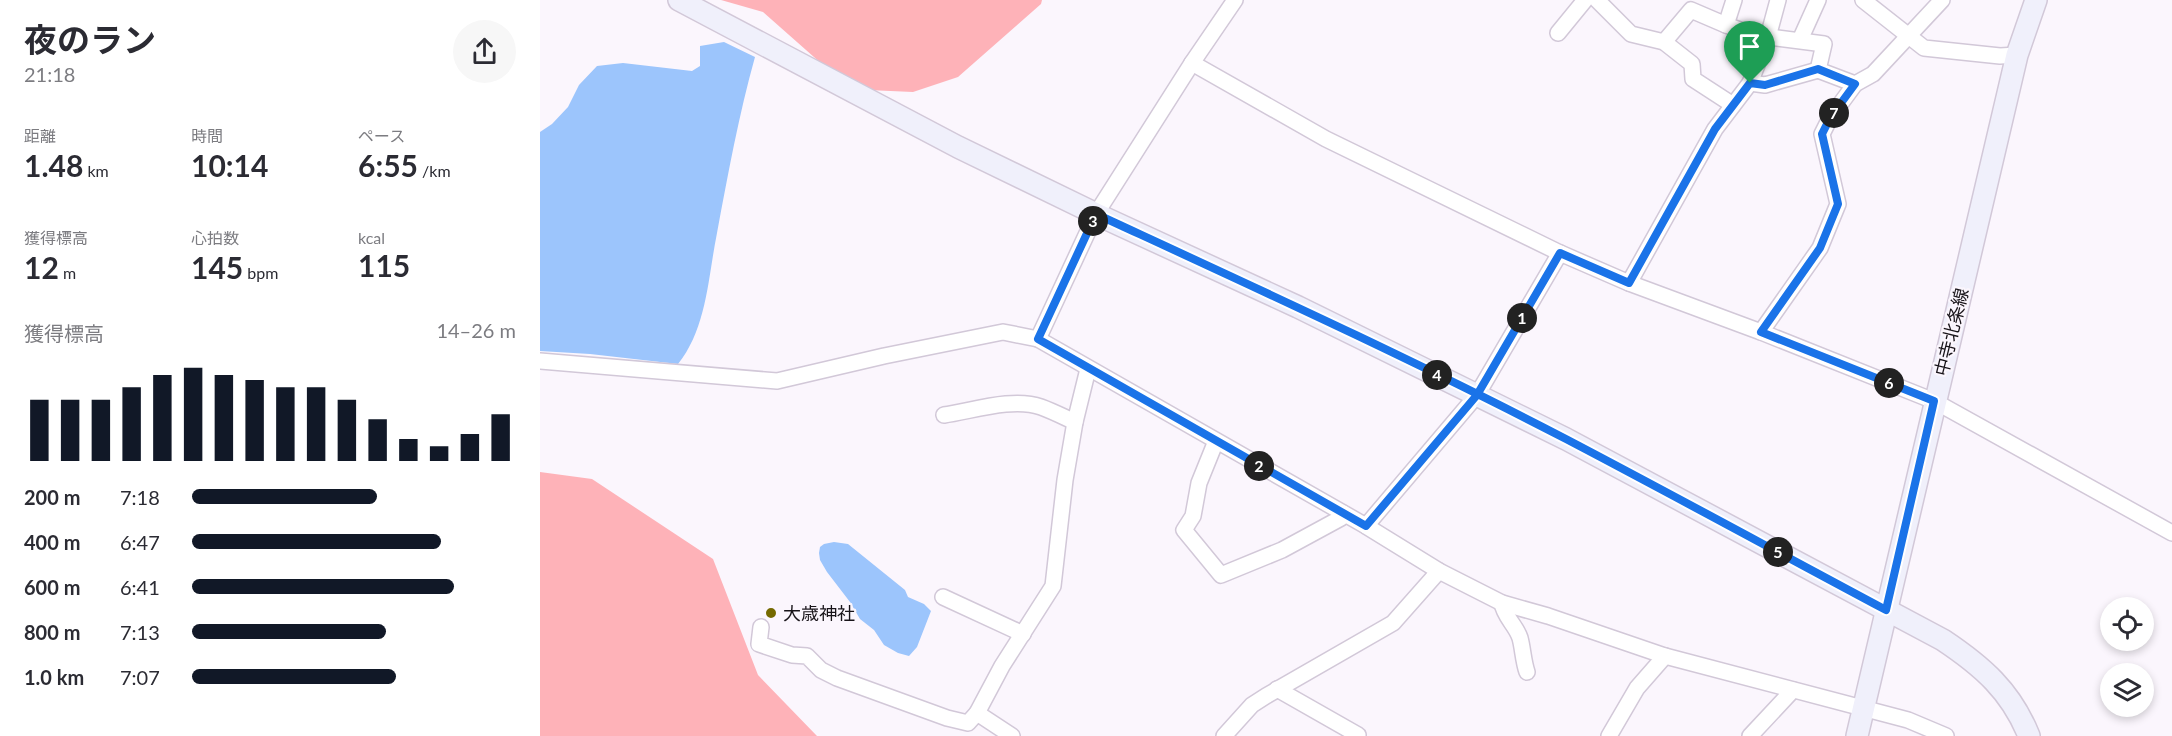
<!DOCTYPE html>
<html lang="ja">
<head>
<meta charset="utf-8">
<style>
  :root { --surface:#fff; --page:#f7f7f7; --text:#2b2b33; --muted:#7c7c81; --accent:#111827 }
  body { margin:0; font-family:Lato,"Noto Sans JP",sans-serif; background:var(--page); color:var(--text); height:100vh; display:flex; flex-direction:column; font-size:22px; white-space:nowrap }
  * { box-sizing:border-box; margin:0 }
  p { font-size:20px; color:var(--muted) }
  .icon { flex:none; width:33px; height:33px; fill:none; stroke:currentColor; stroke-width:2; stroke-linecap:round; stroke-linejoin:round }
  .map { position:relative; flex:1; overflow:hidden }
  .panel { display:flex; flex-direction:column; background:var(--surface); width:540px }
  .panel>* { flex:none }
  .buttons { position:absolute; left:1560px; top:597px; display:grid; gap:12px }
  .buttons a { display:grid; place-items:center; width:54px; height:54px; border-radius:50%; background:var(--surface); box-shadow:0 3px 9px #0003; font-size:30px }
  .pin { position:absolute; display:grid; place-items:center; width:51px; height:51px; color:#fff; margin:-62px -26px; border-radius:50% 50% 50% 0; rotate:-45deg; box-shadow:0 0 6px #0007 }
  .pin .icon { rotate:45deg }
  .km { position:absolute; width:30px; height:30px; margin:-15px; border-radius:50%; background:#222; color:#fff; font-size:16px; line-height:30px; text-align:center }
  .round { display:grid; place-items:center; flex:none; width:63px; height:63px; border-radius:32px; background:var(--page) }
  .headline { display:flex; align-items:center; justify-content:space-between; height:102px; padding:0 24px }
  h1 { font-size:33px; font-weight:700; line-height:45px }
  .figures { display:grid; grid-template-columns:repeat(3,1fr); gap:9px; height:102px; padding:6px 24px }
  .figures div { display:grid; align-content:center }
  .figures b { font-size:30px; font-weight:700 }
  .figures small { font-size:16px; font-weight:400 }
  .figures p { font-size:16px }
  .chart { height:168px; padding:12px 24px }
  .chart p { display:flex; justify-content:space-between }
  .chart svg { width:100%; height:108px; margin-top:6px; stroke:var(--accent); stroke-width:6 }
  ul { padding:0 24px; list-style:none; font-size:20px }
  li { display:grid; grid-template-columns:96px 72px 1fr; align-items:center; height:45px }
  li i { height:15px; border-radius:8px; background:var(--accent) }
  main { display:flex; flex:1; min-height:0 }
  .map>svg:first-child { display:block }
  .forest { fill:#feb2b8 }
  .water { fill:#9cc5fc }
  .lines { fill:none; stroke-linecap:round; stroke-linejoin:round }
  .street-casing { stroke:#d2c8d8; stroke-width:18 }
  .secondary-casing { stroke:#d2c8d8; stroke-width:24 }
  .street { stroke:#fff; stroke-width:15 }
  .secondary { stroke:#f0f0fb; stroke-width:21 }
  .route-casing { stroke:#fff; stroke-width:12 }
  .route { stroke:#1a73e8; stroke-width:8 }
  .poi-dot { fill:#756900; stroke:#fbf6fd; stroke-width:2 }
  .labels { text-anchor:middle; dominant-baseline:central; stroke-width:4.5; stroke-linejoin:round; paint-order:stroke }
  .street-label { font-size:18px; fill:#181419; stroke:#fbf6fd }
  .poi-label { font-size:18px; fill:#181419; stroke:#fbf6fd; text-anchor:start }
</style>
</head>
<body>
<main>
<section class="panel">
<div class="headline"><div><h1>夜のラン</h1><p>21:18</p></div><a class="round"><svg class="icon" aria-label="share" viewBox="0 0 24 24"><path d="M12 15V3M7 8l5-5 5 5M5 13v7h14v-7"/></svg></a></div>
<div class="figures">
<div><p>距離</p><b>1.48<small> km</small></b></div>
<div><p>時間</p><b>10:14</b></div>
<div><p>ペース</p><b>6:55<small> /km</small></b></div>
</div>
<div class="figures">
<div><p>獲得標高</p><b>12<small> m</small></b></div>
<div><p>心拍数</p><b>145<small> bpm</small></b></div>
<div><p>kcal</p><b>115</b></div>
</div>
<div class="chart"><p><span>獲得標高</span>14–26 m</p>
<svg viewBox="0 0 160 44" preserveAspectRatio="none"><path d="M5 44V19M15 44V19M25 44V19M35 44V14M45 44V9M55 44V6M65 44V9M75 44V11M85 44V14M95 44V14M105 44V19M115 44V27M125 44V35M135 44V38M145 44V33M155 44V25"/></svg>
</div>
<ul>
<li><b>200 m</b>7:18<i style="width:57%"></i></li>
<li><b>400 m</b>6:47<i style="width:77%"></i></li>
<li><b>600 m</b>6:41<i style="width:81%"></i></li>
<li><b>800 m</b>7:13<i style="width:60%"></i></li>
<li><b>1.0 km</b>7:07<i style="width:63%"></i></li>
</ul>
</section>
<div class="map">
<svg width="1632" height="736" viewBox="0 0 1632 736">
  <rect width="100%" height="100%" fill="#fbf6fd"/>
  <g class="forest">
    <path d="M181 0H502L501 4 418 77 373 92 328 90 283 65 223 12Z"/>
    <path d="M0 472 52 479 173 559 218 675 277 736H0Z"/>
  </g>
  <g class="water">
    <path d="M184 42 215 57C199 114 188 174 177 233 168 277 167 328 138 364L50 354 0 351V132L12 124 28 107 39 85 57 66 83 63 152 71 160 66V46Z"/>
    <path d="M294 542 308 544 365 590 368 597 384 604 391 611 377 647 369 656 358 653 344 645 334 630 320 619 310 602 287 572 280 560 279 553 280 547 284 544Z"/>
  </g>
  <g class="lines">
    <defs>
      <g id="street">
        <path d="M1057 0 1091 34 1124 42 1152 64 1153 79 1193 105"/>
        <path d="M1323 0 1384 48 1460 56 1477 55"/>
        <path d="M1186 25 1194 0"/>
        <path d="M1018 33 1045 0"/>
        <path d="M1260 40 1278 0"/>
        <path d="M1124 42 1151 10 1186 25 1214 35 1284 44 1278 70 1315 84"/>
        <path d="M652 63 786 139 1020 253 1089 283 1221 332 1394 401 1632 533"/>
        <path d="M1210 83 1225 85 1278 70"/>
        <path d="M1089 283 1175 129 1210 83 1228 37 1238 0"/>
        <path d="M1221 332 1280 248 1298 204 1282 134 1290 118 1315 84 1333 74 1402 0"/>
        <path d="M498 339 556 214 652 63 695 0"/>
        <path d="M0 361 237 381 344 356 463 332 498 339 826 526 899 571 962 603 1008 616 1125 656 1368 720 1406 736"/>
        <path d="M404 415C432 411 473 397 501 407 512 411 524 417 535 422"/>
        <path d="M676 441 659 483 653 516 644 530 681 575 742 550 801 518 803 513"/>
        <path d="M826 526 937 395 1020 253"/>
        <path d="M403 597 483 634"/>
        <path d="M962 603C964 617 976 625 980 638 983 649 983 660 987 672"/>
        <path d="M221 627 219 644 252 655 267 656 281 670 297 678 407 718 428 723 437 713"/>
        <path d="M737 689 818 735"/>
        <path d="M472 736 437 713 462 666 513 586 525 480 535 422 548 369"/>
        <path d="M684 736 712 705 726 696 853 623 899 571"/>
        <path d="M1069 736 1097 688 1125 656"/>
        <path d="M1210 736 1253 690"/>
      </g>
      <g id="secondary">
        <path d="M139 0 418 147 556 214 758 307 1026 439 1403 640C1442 666 1471 691 1489 736"/>
        <path d="M1317 736 1477 55 1496 0"/>
      </g>
    </defs>
    <use href="#street" class="street-casing"/>
    <use href="#secondary" class="secondary-casing"/>
    <use href="#street" class="street"/>
    <use href="#secondary" class="secondary"/>
  </g>
  <g class="lines">
    <defs>
      <path id="route" d="M1210 83 1175 129 1089 283 1020 253 937 395 826 526 498 339 556 214C714 287 872 359 1026 439 1133 495 1239 553 1346 610L1394 401 1221 332 1280 248 1298 204 1282 134 1290 118 1315 84 1278 69 1225 85 1210 83"/>
    </defs>
    <use href="#route" class="route-casing"/>
    <use href="#route" class="route"/>
  </g>
  <circle class="poi-dot" cx="231" cy="613" r="6"/>
  <g class="labels">
    <g class="street-label">
      <text transform="translate(1411 332) rotate(-76)">中寺北条線</text>
    </g>
    <g class="poi-label">
      <text x="243" y="613">大歳神社</text>
    </g>
  </g>
</svg>
<div class="buttons">
<a><svg class="icon" aria-label="locate" viewBox="0 0 24 24"><circle cx="12" cy="12" r="6"/><path d="M12 2v4M12 18v4M2 12h4M18 12h4"/></svg></a>
<a><svg class="icon" aria-label="layers" viewBox="0 0 24 24"><path d="M12 4l9 5-9 5-9-5zM3 14l9 5 9-5"/></svg></a>
</div>
<div class="pin" style="left:1210px;top:83px;background:#1e9e55"><svg class="icon" aria-label="arrive" viewBox="0 0 24 24"><path d="M6 21V4h12l-3 4 3 4H6"/></svg></div>
<b class="km" style="left:982px;top:318px">1</b>
<b class="km" style="left:719px;top:466px">2</b>
<b class="km" style="left:553px;top:221px">3</b>
<b class="km" style="left:897px;top:375px">4</b>
<b class="km" style="left:1238px;top:552px">5</b>
<b class="km" style="left:1349px;top:383px">6</b>
<b class="km" style="left:1294px;top:113px">7</b>
</div>
</main>
</body>
</html>
